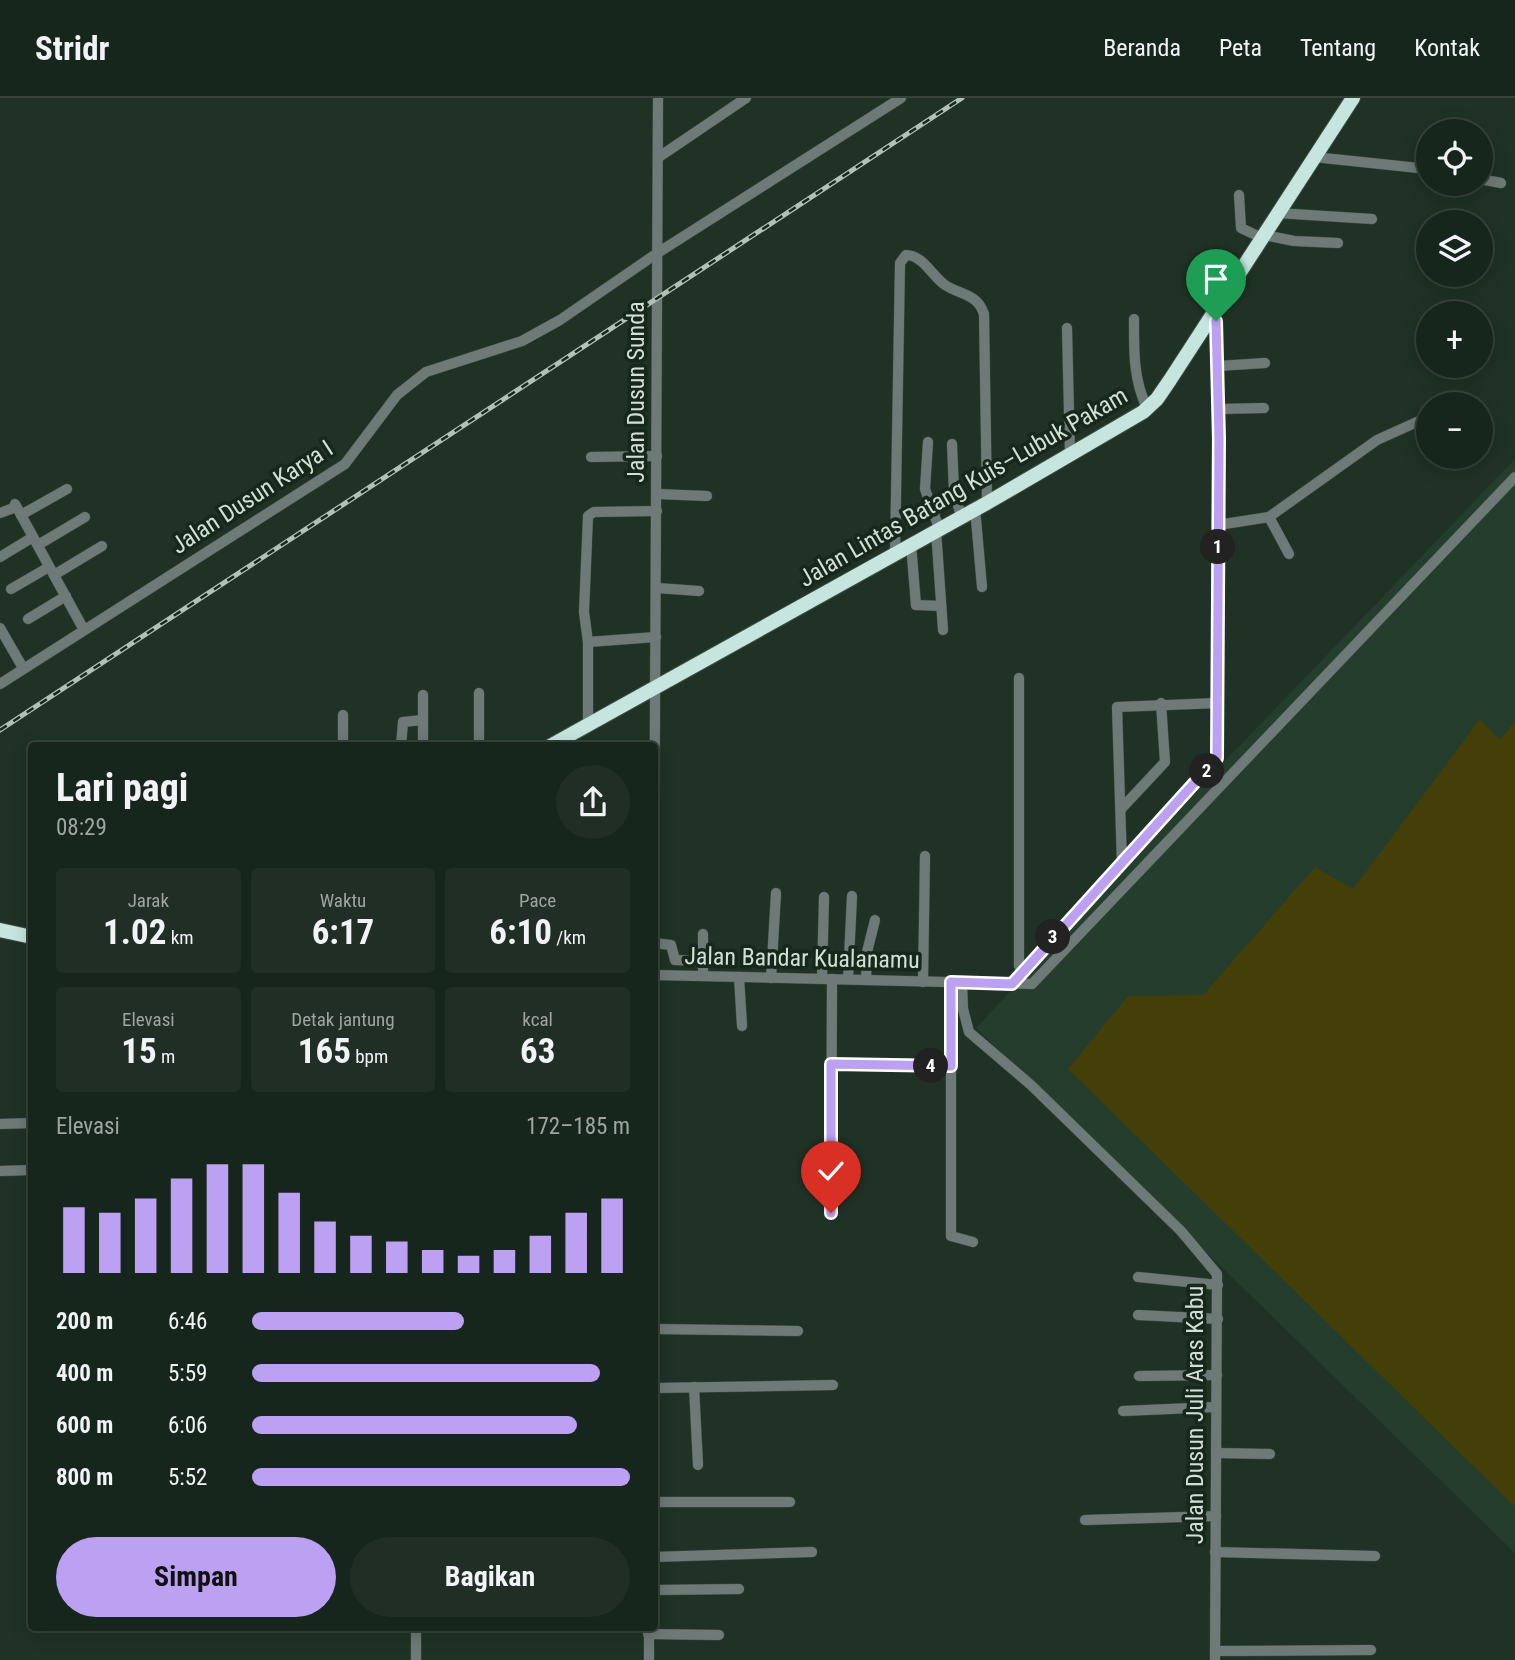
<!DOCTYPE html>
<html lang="id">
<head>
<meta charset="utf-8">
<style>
  :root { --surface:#17261c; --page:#202e25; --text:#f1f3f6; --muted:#9ea5a3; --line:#36433b; --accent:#bca0f2 }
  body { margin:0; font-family:"Roboto Condensed",sans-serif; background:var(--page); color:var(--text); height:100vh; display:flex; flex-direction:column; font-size:26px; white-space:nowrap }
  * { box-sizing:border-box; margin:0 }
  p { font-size:23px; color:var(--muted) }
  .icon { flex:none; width:38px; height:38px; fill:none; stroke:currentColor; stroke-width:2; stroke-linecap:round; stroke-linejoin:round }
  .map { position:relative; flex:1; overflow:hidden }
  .drawer { position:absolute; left:28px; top:644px; width:630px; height:889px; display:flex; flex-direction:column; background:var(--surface); border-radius:7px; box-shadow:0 4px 18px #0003,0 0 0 2px var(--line) }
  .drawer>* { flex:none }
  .fabs { position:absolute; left:1416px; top:21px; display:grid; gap:14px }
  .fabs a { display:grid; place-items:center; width:77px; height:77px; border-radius:50%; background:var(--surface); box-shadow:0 4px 18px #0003,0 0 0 2px var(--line); font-size:35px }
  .pin { position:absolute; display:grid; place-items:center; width:60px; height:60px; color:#fff; margin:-72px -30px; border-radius:50% 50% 50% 0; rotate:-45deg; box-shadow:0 0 7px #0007 }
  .pin .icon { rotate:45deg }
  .km { position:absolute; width:35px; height:35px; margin:-18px; border-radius:50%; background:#222; color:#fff; font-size:19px; line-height:35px; text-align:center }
  .round { display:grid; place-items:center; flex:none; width:74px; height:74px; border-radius:37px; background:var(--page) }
  .summary { display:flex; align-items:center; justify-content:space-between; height:119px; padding:0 28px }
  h1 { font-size:38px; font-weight:700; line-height:52px }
  .stats { display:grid; grid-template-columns:repeat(3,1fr); gap:10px; height:119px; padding:7px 28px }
  .stats div { display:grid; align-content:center; border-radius:7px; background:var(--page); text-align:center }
  .stats b { font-size:35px; font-weight:700 }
  .stats small { font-size:19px; font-weight:400 }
  .stats p { font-size:19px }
  .chart { height:196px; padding:14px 28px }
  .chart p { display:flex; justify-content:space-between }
  .chart svg { width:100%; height:126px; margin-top:7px; stroke:var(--accent); stroke-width:6 }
  .action { display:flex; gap:14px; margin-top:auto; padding:14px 28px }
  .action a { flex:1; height:80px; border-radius:42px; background:var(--accent); color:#111; font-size:28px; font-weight:700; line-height:80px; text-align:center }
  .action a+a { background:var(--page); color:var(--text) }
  ul { padding:0 28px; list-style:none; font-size:23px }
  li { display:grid; grid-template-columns:112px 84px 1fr; align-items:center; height:52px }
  li i { height:18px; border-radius:9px; background:var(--accent) }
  header { display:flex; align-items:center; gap:42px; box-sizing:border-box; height:98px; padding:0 35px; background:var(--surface); border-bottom:2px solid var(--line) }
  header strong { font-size:33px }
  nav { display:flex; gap:38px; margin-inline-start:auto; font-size:24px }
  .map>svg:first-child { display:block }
  .built { fill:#253d2c }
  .green { fill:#443e09 }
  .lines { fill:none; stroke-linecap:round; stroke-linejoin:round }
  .minor-casing { stroke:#3c4e41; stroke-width:11 }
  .highway-casing { stroke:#3c4e41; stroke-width:16 }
  .minor { stroke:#6e7a77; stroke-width:10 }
  .highway { stroke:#c7e5df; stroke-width:14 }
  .rail-casing { stroke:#b3c0b7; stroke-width:5 }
  .rail { stroke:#16281c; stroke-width:2.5; stroke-dasharray:8; stroke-linecap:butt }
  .route-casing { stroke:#fff; stroke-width:14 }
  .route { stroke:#bca0f2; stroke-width:9 }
  .labels { text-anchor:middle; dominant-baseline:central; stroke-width:7; stroke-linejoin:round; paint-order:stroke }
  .street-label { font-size:24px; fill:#d3ded6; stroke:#16281c }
</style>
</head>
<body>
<header>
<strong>Stridr</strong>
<nav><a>Beranda</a><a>Peta</a><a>Tentang</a><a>Kontak</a></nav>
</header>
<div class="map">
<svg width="1515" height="1562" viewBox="0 0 1515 1562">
  <rect width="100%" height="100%" fill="#1f3225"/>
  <path class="built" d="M1515 361V1455L976 930 1226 662Z"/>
  <path class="green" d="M1480 621 1500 642 1515 623V1409L1068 971 1128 898 1203 897 1315 769 1353 791Z"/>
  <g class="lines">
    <defs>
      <g id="minor">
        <path d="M659 59 746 0"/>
        <path d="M1314 59 1428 71"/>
        <path d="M1480 81 1501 85"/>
        <path d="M1239 97 1241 130 1262 140"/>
        <path d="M1277 115 1372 121"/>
        <path d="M1264 137 1294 143 1338 145"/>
        <path d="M1134 221C1134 252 1133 281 1147 310"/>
        <path d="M1067 230 1070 357"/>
        <path d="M1218 268 1265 265"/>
        <path d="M1219 311 1264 310"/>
        <path d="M928 344 925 391 939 430"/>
        <path d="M952 346 954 393 961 418"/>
        <path d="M591 359 657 358"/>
        <path d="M657 396 707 398"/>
        <path d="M15 406 84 532"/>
        <path d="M975 410 982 489"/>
        <path d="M0 415 16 409"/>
        <path d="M21 417 67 391"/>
        <path d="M1269 419 1289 456"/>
        <path d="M1218 427 1269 419 1377 342 1428 319"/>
        <path d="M936 432 943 532"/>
        <path d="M911 446 916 507 941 508"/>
        <path d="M38 447 85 419"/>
        <path d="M895 456 900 165 906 157C923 157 932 178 945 187 960 197 977 195 984 216L987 405"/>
        <path d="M0 459 33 439"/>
        <path d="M54 477 102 448"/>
        <path d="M657 490 699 493"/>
        <path d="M11 491 49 469"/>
        <path d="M28 521 66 498"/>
        <path d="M0 530 23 570"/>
        <path d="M588 544 656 539"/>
        <path d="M1019 580V868L1022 873"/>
        <path d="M0 586 345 366 397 297 426 274 522 243 560 222 656 156 901 0"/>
        <path d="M479 595V648"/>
        <path d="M423 597V648"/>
        <path d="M343 617V648"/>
        <path d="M588 626V544L584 514 588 418 594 414 657 413"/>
        <path d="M401 648 403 624 423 622"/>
        <path d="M1121 711 1165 664 1161 605"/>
        <path d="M1122 766 1117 609 1218 605"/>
        <path d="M654 814 658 0"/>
        <path d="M703 836V878"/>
        <path d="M654 845 671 847 675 862 703 863"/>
        <path d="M654 877 1032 886 1515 379"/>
        <path d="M739 879 742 928"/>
        <path d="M771 880 776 795"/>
        <path d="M822 880 824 799"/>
        <path d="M848 881 852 798"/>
        <path d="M866 882 867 854 875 822"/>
        <path d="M923 884 925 758"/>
        <path d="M951 884V1138L973 1144"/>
        <path d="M962 885 963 911 969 934 1031 987 1181 1133 1217 1176 1215 1562"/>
        <path d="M1012 885 1217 660V229L1212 218"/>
        <path d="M831 966 951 968"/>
        <path d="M0 1026 32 1025"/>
        <path d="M0 1073 32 1072"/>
        <path d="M831 1115 832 881"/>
        <path d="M1138 1179 1218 1187"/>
        <path d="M1138 1217 1218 1221"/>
        <path d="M654 1231 798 1233"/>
        <path d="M1139 1278 1217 1277"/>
        <path d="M694 1289 698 1367"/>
        <path d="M654 1290 833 1287"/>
        <path d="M1123 1313 1216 1309"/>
        <path d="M1216 1355 1270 1356"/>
        <path d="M654 1404H790"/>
        <path d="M1085 1422 1216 1418"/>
        <path d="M1215 1454 1375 1458"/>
        <path d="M654 1459 812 1454"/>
        <path d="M654 1492 739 1491"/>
        <path d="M648 1536 719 1537"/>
        <path d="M1215 1553 1371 1552"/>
        <path d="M416 1562V1530"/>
        <path d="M649 1562V1530"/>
      </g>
      <g id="highway">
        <path d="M550 648 987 405 1143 314 1157 301 1170 282 1353 0"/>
        <path d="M0 832 32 839"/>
      </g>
    </defs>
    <use href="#minor" class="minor-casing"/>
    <use href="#highway" class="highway-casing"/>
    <use href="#minor" class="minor"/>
    <use href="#highway" class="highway"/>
    <defs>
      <path id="rail" d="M0 632 962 0"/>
    </defs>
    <use href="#rail" class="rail-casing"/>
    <use href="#rail" class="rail"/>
  </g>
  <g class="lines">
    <defs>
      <path id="route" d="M831 1115V966L951 968V884L1012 886 1217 660 1219 341 1216 223"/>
    </defs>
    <use href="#route" class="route-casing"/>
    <use href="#route" class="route"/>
  </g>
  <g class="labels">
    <g class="street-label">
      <text transform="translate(636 294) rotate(-90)">Jalan Dusun Sunda</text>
      <text transform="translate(963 389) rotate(-30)">Jalan Lintas Batang Kuis–Lubuk Pakam</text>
      <text transform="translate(252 399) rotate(-33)">Jalan Dusun Karya I</text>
      <text transform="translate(802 860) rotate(1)">Jalan Bandar Kualanamu</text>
      <text transform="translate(1195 1317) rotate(-90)">Jalan Dusun Juli Aras Kabu</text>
    </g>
  </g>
</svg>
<div class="fabs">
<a><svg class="icon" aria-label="locate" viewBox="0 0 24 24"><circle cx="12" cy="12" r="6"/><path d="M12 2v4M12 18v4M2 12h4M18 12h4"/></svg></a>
<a><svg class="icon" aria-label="layers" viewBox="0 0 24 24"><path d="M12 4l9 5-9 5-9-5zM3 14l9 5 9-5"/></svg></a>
<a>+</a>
<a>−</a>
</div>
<div class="pin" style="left:1216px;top:223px;background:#1e9e55"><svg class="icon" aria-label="arrive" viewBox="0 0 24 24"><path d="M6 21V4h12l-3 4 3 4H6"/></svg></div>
<div class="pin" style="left:831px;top:1115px;background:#d93025"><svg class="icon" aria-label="check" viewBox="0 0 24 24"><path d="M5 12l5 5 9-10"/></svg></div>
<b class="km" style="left:1218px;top:449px">1</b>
<b class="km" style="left:1207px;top:673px">2</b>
<b class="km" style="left:1053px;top:839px">3</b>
<b class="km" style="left:931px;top:968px">4</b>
<section class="drawer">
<div class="summary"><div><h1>Lari pagi</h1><p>08:29</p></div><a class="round"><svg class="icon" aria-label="share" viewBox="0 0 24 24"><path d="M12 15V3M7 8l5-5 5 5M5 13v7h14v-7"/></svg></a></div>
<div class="stats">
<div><p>Jarak</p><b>1.02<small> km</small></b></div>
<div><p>Waktu</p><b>6:17</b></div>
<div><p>Pace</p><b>6:10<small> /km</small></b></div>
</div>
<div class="stats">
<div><p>Elevasi</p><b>15<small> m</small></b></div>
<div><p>Detak jantung</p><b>165<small> bpm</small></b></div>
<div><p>kcal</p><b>63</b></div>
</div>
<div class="chart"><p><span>Elevasi</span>172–185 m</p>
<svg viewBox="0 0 160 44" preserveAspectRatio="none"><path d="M5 44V21M15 44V23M25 44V18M35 44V11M45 44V6M55 44V6M65 44V16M75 44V26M85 44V31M95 44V33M105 44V36M115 44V38M125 44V36M135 44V31M145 44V23M155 44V18"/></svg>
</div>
<ul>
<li><b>200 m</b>6:46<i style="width:56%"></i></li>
<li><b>400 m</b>5:59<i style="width:92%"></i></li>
<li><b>600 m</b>6:06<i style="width:86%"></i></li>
<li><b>800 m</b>5:52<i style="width:100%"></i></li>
</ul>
<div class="action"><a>Simpan</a><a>Bagikan</a></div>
</section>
</div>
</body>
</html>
